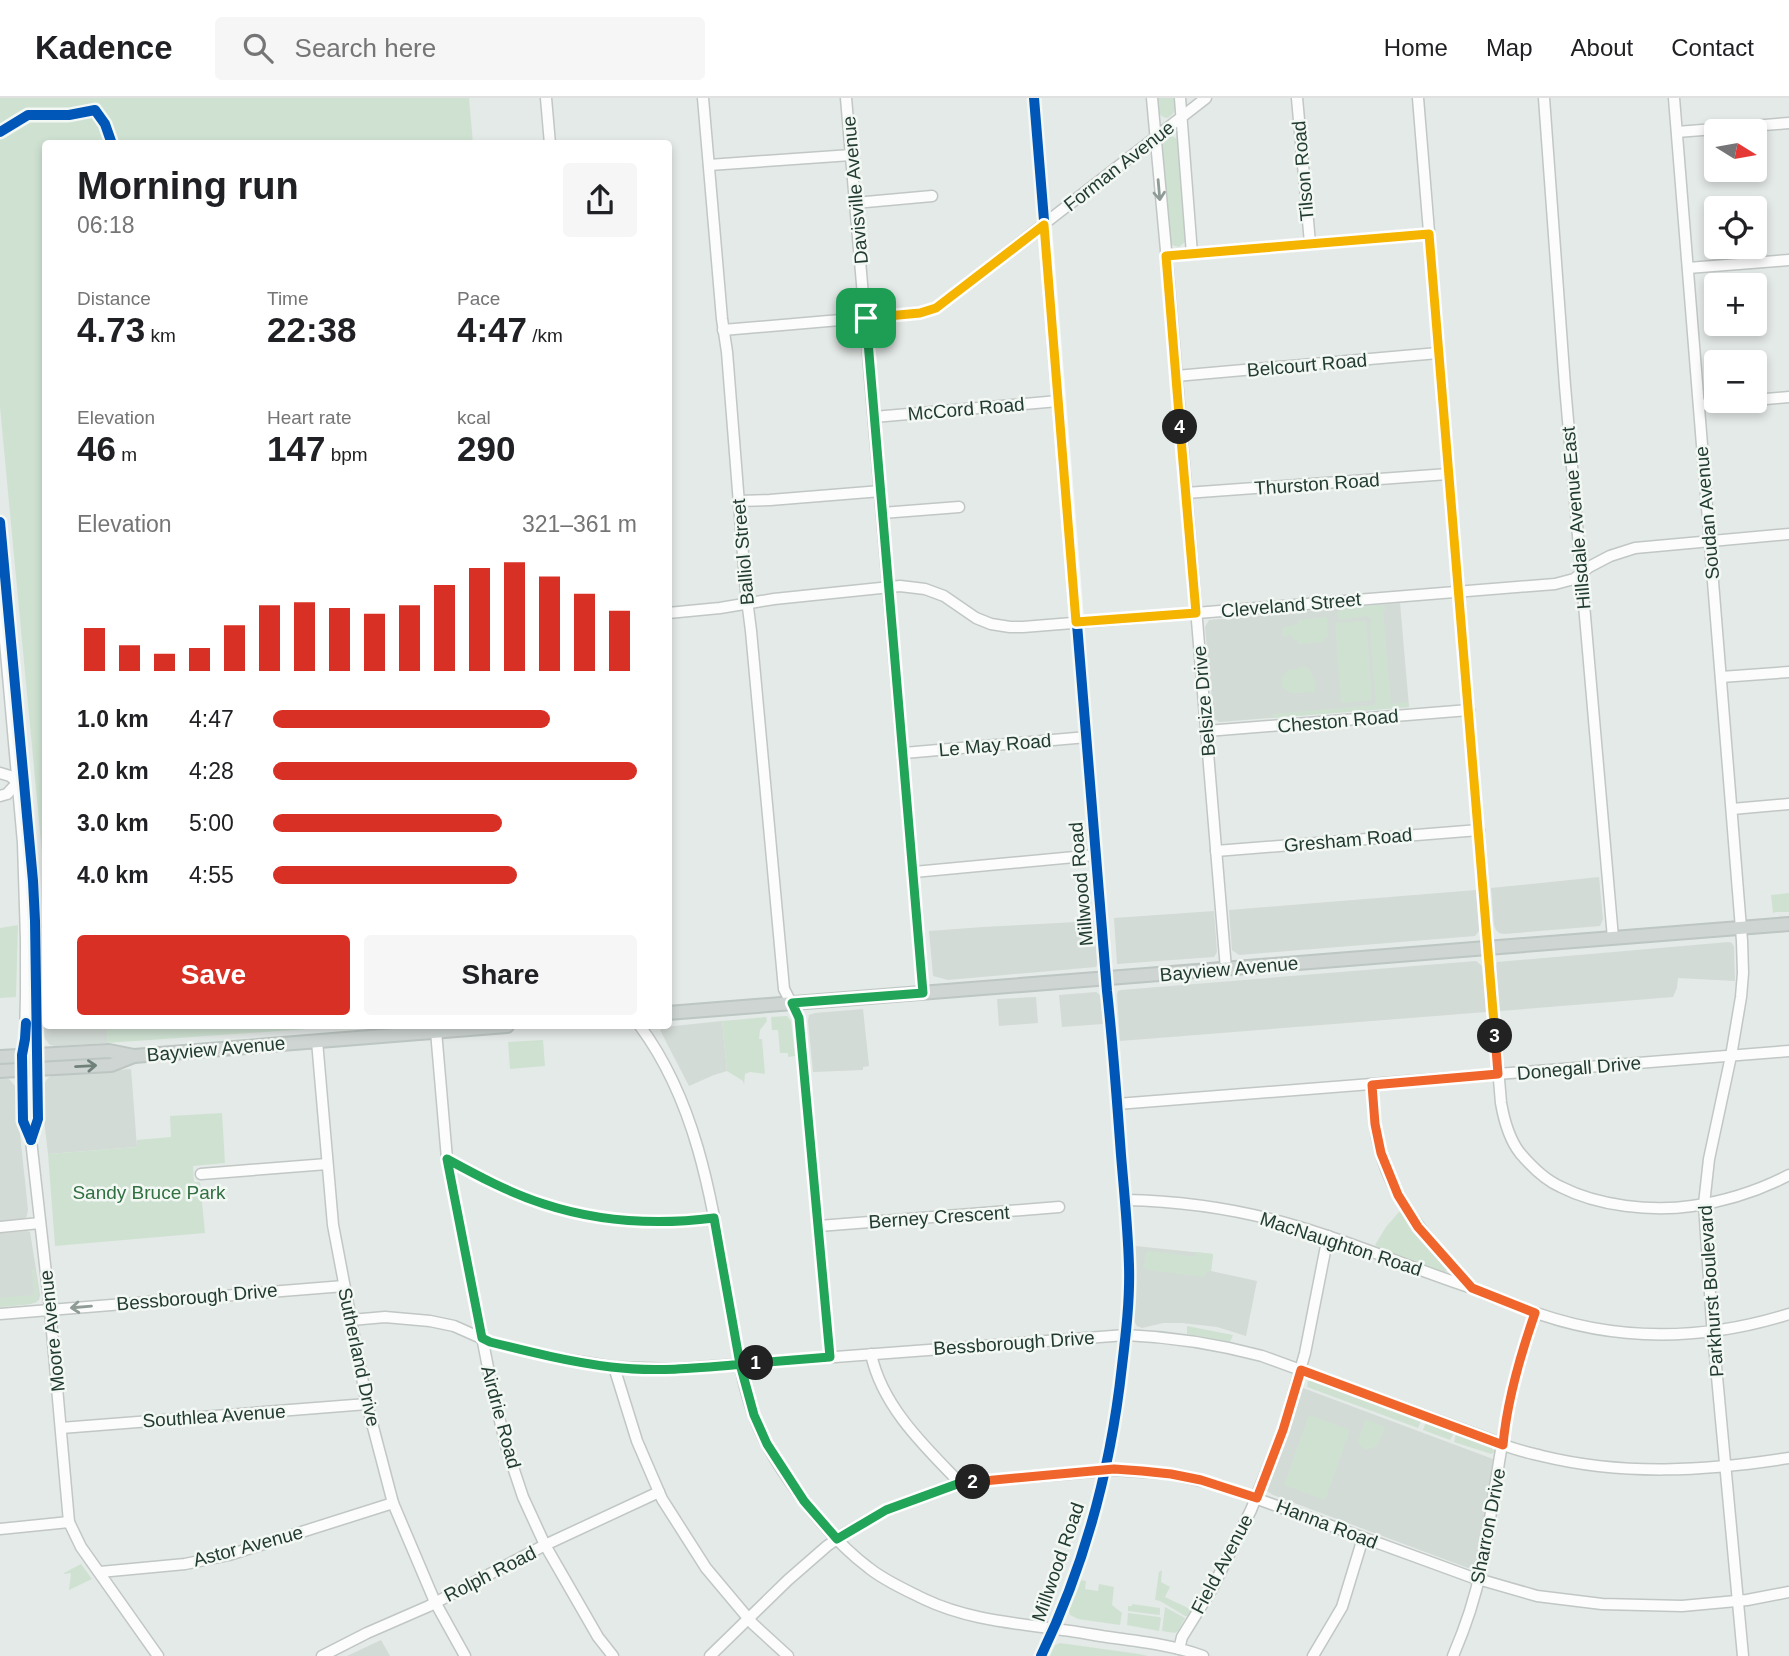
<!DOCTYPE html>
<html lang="en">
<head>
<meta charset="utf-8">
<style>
  :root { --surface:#fff; --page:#f6f6f6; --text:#202124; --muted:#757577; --line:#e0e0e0; --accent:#d93025 }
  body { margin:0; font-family:Helvetica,sans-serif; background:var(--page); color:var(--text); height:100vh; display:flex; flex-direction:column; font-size:26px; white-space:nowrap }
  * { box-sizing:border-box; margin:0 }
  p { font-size:23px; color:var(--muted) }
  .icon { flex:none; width:38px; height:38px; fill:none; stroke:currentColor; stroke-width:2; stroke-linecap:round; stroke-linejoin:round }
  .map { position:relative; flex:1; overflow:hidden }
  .panel { position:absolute; left:42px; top:42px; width:630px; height:889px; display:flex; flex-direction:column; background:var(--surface); border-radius:7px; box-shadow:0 4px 10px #0003 }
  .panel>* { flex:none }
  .needle { width:46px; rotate:101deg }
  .controls { position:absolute; left:1704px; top:21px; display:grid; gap:14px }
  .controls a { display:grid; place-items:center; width:63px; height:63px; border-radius:7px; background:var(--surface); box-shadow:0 4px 10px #0003; font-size:35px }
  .pin { position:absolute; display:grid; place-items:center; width:60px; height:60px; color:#fff; margin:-30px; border-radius:14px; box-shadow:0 4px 10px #0006 }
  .km { position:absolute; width:35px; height:35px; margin:-18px; border-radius:50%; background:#222; color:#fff; font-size:19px; line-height:35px; text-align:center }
  .round { display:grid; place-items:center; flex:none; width:74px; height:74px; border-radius:7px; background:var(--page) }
  .head { display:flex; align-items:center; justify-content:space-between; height:119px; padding:0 35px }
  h1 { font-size:38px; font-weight:600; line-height:52px }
  .metrics { display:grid; grid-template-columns:repeat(3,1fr); gap:10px; height:119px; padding:7px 35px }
  .metrics div { display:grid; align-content:center }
  .metrics b { font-size:35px; font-weight:600 }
  .metrics small { font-size:19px; font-weight:400 }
  .metrics p { font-size:19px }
  .chart { height:196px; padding:14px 35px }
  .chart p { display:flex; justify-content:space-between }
  .chart svg { width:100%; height:126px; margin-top:7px; stroke:var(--accent); stroke-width:6 }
  .cta { display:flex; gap:14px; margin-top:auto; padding:14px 35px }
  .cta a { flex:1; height:80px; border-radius:7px; background:var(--accent); color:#fff; font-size:28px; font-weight:600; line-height:80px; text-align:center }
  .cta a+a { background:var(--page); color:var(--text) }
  ul { padding:0 35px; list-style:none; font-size:23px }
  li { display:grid; grid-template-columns:112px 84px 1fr; align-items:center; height:52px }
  li i { height:18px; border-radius:9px; background:var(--accent) }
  header { display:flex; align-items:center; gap:42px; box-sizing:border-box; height:98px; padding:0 35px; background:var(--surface); border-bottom:2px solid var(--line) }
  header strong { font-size:33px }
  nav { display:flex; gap:38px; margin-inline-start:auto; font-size:24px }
  .search { width:490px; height:63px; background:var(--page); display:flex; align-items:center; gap:18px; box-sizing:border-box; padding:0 24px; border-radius:7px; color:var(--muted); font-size:26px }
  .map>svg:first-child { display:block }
  .built { fill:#d3dbd6 }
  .green { fill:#cfe2d2 }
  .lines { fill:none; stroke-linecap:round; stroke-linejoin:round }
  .minor-casing { stroke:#c1c7c4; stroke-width:13 }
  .major-casing { stroke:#bdc6c2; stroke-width:16 }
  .minor { stroke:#fbfcfb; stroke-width:10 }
  .major { stroke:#ced5d2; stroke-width:12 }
  .cycleway-casing { stroke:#f3f8f5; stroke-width:15 }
  .cycleway { stroke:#0057b8; stroke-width:10 }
  .oneway { stroke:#8f9c96 }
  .oneway2 { stroke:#70817a }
  .split-1-casing { stroke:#fff; stroke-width:14 }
  .split-2-casing { stroke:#fff; stroke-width:14 }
  .split-3-casing { stroke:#fff; stroke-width:14 }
  .split-4-casing { stroke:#fff; stroke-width:14 }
  .split-5-casing { stroke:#fff; stroke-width:14 }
  .split-1 { stroke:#22a559; stroke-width:9 }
  .split-2 { stroke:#22a559; stroke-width:9 }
  .split-3 { stroke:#f0652b; stroke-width:9 }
  .split-4 { stroke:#f5b400; stroke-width:9 }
  .split-5 { stroke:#f5b400; stroke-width:9 }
  .labels { text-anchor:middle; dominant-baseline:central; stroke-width:5; stroke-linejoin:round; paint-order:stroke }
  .street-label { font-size:19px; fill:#233c32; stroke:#f3f8f5 }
  .park-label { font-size:19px; fill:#307041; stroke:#f3f8f5 }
</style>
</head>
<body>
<header>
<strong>Kadence</strong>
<div class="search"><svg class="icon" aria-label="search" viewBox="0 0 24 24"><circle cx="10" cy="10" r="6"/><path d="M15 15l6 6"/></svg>Search here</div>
<nav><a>Home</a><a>Map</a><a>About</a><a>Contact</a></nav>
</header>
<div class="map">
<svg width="1789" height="1558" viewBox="0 0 1789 1558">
  <rect width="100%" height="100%" fill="#e4eae7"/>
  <g class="built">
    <path d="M1400 505 1409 609 1220 624 1214 621 1205 529 1209 522Z"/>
    <path d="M1599 779 1603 821 1600 828 1504 836 1499 835 1496 832 1494 827 1491 790Z"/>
    <path d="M1476 792 1479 833 1475 838 1239 857 1232 852 1229 812Z"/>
    <path d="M1214 813 1217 854 1214 859 1117 866 1114 820Z"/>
    <path d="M1095 823 1098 864 1096 869 948 882 933 878 929 833 983 829Z"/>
    <path d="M1729 844 1732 845 1734 849 1735 883 1678 880 1677 890 1673 899 1500 913 1496 868 1497 864Z"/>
    <path d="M1476 863 1482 868 1486 914 1120 943 1117 896 1118 893 1121 892Z"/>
    <path d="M1096 894 1100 897 1101 902 1103 926 1062 929 1059 897Z"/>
    <path d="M45 896 46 928H107V945L56 948 50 947 45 941 43 934V897Z"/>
    <path d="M1036 899 1038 925 999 928 997 901Z"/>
    <path d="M863 911 869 968 863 969V972L813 974 808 923 809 917 815 915Z"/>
    <path d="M722 923 727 973 714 977 689 988 660 932 665 929Z"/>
    <path d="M131 971 137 1049 48 1056 42 1004 43 987 48 980 53 977Z"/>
    <path d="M0 980 9 981 15 988 28 1112 26 1121 0 1123Z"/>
    <path d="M27 1133 30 1134 40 1197 39 1202 30 1206 0 1209V1135Z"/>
    <path d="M1135 1148 1213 1156 1211 1173 1257 1183 1246 1238 1217 1229 1182 1225H1163L1142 1230 1137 1228 1134 1223Z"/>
    <path d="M1303 1290 1493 1361 1477 1463 1474 1467 1468 1470 1273 1397 1267 1393 1301 1291Z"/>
    <path d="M381 1542 390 1558H347Z"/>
  </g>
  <g class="green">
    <path d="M0 0H469L473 45 46 46 45 787 0 309Z"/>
    <path d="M1155 0H1175C1176 9 1176 16 1167 20 1157 19 1158 8 1155 0Z"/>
    <path d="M1171 38 1176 40 1179 48 1186 138V143L1179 149 1171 147 1169 144 1161 50 1164 42Z"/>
    <path d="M1384 507 1386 512 1383 513 1391 606 1408 604 1409 609 1273 620 1272 616 1376 607 1370 531 1371 521 1367 518 1339 522 1337 516 1341 510Z"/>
    <path d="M1327 519 1328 539 1324 540V544L1297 546V542H1294L1290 537 1283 539 1282 530 1297 526V522Z"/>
    <path d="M1366 523 1372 602 1341 605 1335 525Z"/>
    <path d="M1303 568 1310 572 1315 584V594L1294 595 1289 594 1282 589V579L1287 574V572L1298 571Z"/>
    <path d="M1789 795V814H1776L1773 815 1771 797Z"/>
    <path d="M18 827 16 899 0 900V830Z"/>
    <path d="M787 918 791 923 795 958 788 959V955H780L778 932H772L771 919Z"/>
    <path d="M766 919 767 923 760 932 759 941H762L765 976 750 974 745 976 744 987 743 983 727 973 722 923Z"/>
    <path d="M107 928H351L107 945Z"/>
    <path d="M543 942 545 968 510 971 508 944Z"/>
    <path d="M222 1015 225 1065 193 1068 194 1084H200L205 1135 55 1148 48 1056 137 1049V1042L171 1039 170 1018Z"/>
    <path d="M1399 1114 1403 1115 1420 1140 1446 1169 1447 1171 1446 1174H1441L1384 1153 1375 1147 1386 1129Z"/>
    <path d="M1149 1153 1195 1159 1196 1154 1213 1156 1211 1173H1207L1205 1178 1203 1179 1148 1172 1144 1168 1146 1155Z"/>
    <path d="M32 1171H34L35 1174 39 1198 37 1204 31 1206 0 1209V1200L34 1197Z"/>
    <path d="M1187 1228 1233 1237 1230 1244 1187 1236Z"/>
    <path d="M1308 1283H1313L1421 1323 1418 1330 1307 1289Z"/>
    <path d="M1309 1317 1350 1332 1325 1402 1284 1387Z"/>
    <path d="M1365 1321 1385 1329 1377 1348C1370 1352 1362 1353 1358 1345Z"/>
    <path d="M1426 1324 1454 1335 1450 1342 1423 1332Z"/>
    <path d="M1456 1335 1490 1348 1495 1354 1491 1356 1454 1344Z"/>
    <path d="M81 1466 92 1481 69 1492 71 1475 64 1476V1475Z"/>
    <path d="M1162 1472 1161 1484 1170 1489 1165 1499 1192 1512 1188 1518H1185L1160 1503 1155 1502 1159 1474Z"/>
    <path d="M1081 1482 1086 1483 1085 1491 1098 1493 1099 1486 1114 1489 1112 1507 1122 1515 1120 1527 1078 1521 1070 1517 1069 1513Z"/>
    <path d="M1132 1506 1160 1510V1516L1159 1517 1128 1513V1508H1132Z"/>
    <path d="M1165 1509 1185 1520 1178 1533 1175 1535 1162 1533Z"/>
    <path d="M1128 1515 1159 1519 1161 1520 1159 1533 1127 1527Z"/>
    <path d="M1060 1545 1139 1556 1148 1558H1050L1055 1547Z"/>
  </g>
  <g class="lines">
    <defs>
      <g id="minor">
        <path d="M546 0 550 46"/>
        <path d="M703 0 722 221 727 254 746 494 751 533 784 891 799 920 830 1259"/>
        <path d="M846 0 923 895"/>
        <path d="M1034 0 1107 893C1113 947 1117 1002 1121 1057 1124 1093 1128 1131 1129 1168 1130 1201 1126 1235 1122 1268 1111 1369 1085 1467 1041 1558"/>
        <path d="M1152 0 1168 174 1226 871"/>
        <path d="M1180 0 1192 156"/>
        <path d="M1297 0 1310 145"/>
        <path d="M1418 0C1444 335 1473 670 1501 1005 1504 1022 1509 1041 1520 1055 1531 1068 1545 1082 1561 1089 1598 1108 1652 1114 1692 1108 1727 1103 1758 1093 1789 1077"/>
        <path d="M1544 0 1565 288 1613 840"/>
        <path d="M1674 0 1742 843 1743 875 1741 899 1731 958 1709 1061 1704 1106 1712 1225 1743 1558"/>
        <path d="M1677 34 1789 25"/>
        <path d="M709 67 851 57"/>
        <path d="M855 105 932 98"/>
        <path d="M1166 158 1429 136"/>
        <path d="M1688 170 1789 162"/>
        <path d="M723 232 921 215 936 210 1206 0"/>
        <path d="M1176 278 1438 255"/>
        <path d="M1755 302 1789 299"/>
        <path d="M1699 307 1746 303"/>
        <path d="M874 319 1058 303"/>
        <path d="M1186 395 1448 376"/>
        <path d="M738 403 770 402 881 393"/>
        <path d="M882 415 959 409"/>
        <path d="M0 424 7 495"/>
        <path d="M0 488 23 745 26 841V898L25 941 22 957V980L23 1023 31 1042 50 1211 69 1424 81 1449 158 1558"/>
        <path d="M668 515 720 510 774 501 900 488 925 491 944 498 976 520 991 526 1010 529H1023L1555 486 1574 481 1589 469 1610 458 1635 450 1789 436"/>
        <path d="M1721 579 1789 574"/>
        <path d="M1207 633 1469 612"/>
        <path d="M904 655 1087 639"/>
        <path d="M0 675 10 678 17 684"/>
        <path d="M23 677 30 747 35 823 38 1021 31 1042"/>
        <path d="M0 698 7 696 18 684"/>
        <path d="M1732 711 1789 706"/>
        <path d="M1216 753 1479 732"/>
        <path d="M914 774 1096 757"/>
        <path d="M640 928C703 1013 714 1121 732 1222 738 1254 742 1285 753 1315 770 1365 826 1438 869 1470 885 1483 906 1492 924 1501 968 1522 1015 1525 1063 1532 1080 1534 1098 1538 1115 1540 1145 1544 1175 1548 1203 1558"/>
        <path d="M436 933 447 1061 493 1295 507 1351 523 1399 545 1447 598 1539 613 1558"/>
        <path d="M317 943 333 1127 367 1306 393 1405 435 1504 465 1558"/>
        <path d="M1372 987C1374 1004 1374 1022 1377 1040 1386 1088 1416 1128 1448 1163 1456 1171 1464 1184 1473 1190 1485 1197 1500 1201 1513 1206 1603 1244 1696 1245 1789 1216"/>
        <path d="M1117 1006 1789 953"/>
        <path d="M447 1061C479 1078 510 1095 544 1106 599 1124 658 1127 714 1120"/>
        <path d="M201 1076 327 1066"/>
        <path d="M1125 1102C1180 1103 1236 1111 1289 1126 1351 1143 1410 1170 1472 1190"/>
        <path d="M819 1128 1059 1109"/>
        <path d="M0 1129 40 1125"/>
        <path d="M0 1216 344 1188"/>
        <path d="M351 1222 385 1219 430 1223 454 1228 490 1244 552 1259 614 1269 676 1271 1126 1237C1173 1239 1217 1246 1262 1258L1495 1343C1510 1351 1526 1354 1542 1358 1624 1378 1706 1373 1789 1360"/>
        <path d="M871 1256C882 1308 924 1348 960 1385"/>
        <path d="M614 1269 637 1343 662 1401 706 1470 753 1526 788 1558"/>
        <path d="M61 1330 367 1306"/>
        <path d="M0 1431 69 1424"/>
        <path d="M100 1474 185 1466 229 1457 393 1405"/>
        <path d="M1179 1551 1182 1539 1213 1489 1251 1412 1283 1332 1305 1255 1328 1138"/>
        <path d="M322 1558 367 1535 429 1508 545 1447 659 1394"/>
        <path d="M710 1558 788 1482 827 1448 844 1436 886 1412 960 1385 1114 1372 1171 1376 1222 1388 1471 1479 1537 1498 1602 1506 1682 1508 1747 1502 1789 1494"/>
        <path d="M1313 1558 1342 1509 1363 1440"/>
        <path d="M1453 1558C1465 1530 1475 1501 1481 1471 1494 1407 1500 1341 1516 1276 1521 1256 1528 1235 1535 1215"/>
      </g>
      <g id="major">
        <path d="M668 915 1789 826"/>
        <path d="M0 959 109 953 134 958 507 928"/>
        <path d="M0 973 111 967 134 958"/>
      </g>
    </defs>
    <use href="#minor" class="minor-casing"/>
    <use href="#major" class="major-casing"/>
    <use href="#minor" class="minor"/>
    <use href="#major" class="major"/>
    <defs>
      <g id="cycleway">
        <path d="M1034 0 1107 893C1113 947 1117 1002 1121 1057 1124 1093 1128 1131 1129 1168 1130 1201 1126 1235 1122 1268 1111 1369 1085 1467 1041 1558"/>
        <path d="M0 34 28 17H69L95 12 105 26 112 46"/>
        <path d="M0 424 33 783 35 823 38 1021 31 1042"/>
        <path d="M26 925 25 941 22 957 23 1023 31 1042"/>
      </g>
    </defs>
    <use href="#cycleway" class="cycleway-casing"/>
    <use href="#cycleway" class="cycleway"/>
  </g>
  <defs><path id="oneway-shaft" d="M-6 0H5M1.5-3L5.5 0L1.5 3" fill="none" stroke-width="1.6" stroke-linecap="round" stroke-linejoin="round" transform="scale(1.75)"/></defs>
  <g class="oneway">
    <use href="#oneway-shaft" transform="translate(1159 92) rotate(85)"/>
    <use href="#oneway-shaft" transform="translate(81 1209) rotate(175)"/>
  </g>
  <use class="oneway2" href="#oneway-shaft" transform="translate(86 968) rotate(-3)"/>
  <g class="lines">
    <defs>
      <path id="split-1" d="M756 1265 830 1259 799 920 792 905 923 895 866 220"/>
      <path id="split-2" d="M756 1265C709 1269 659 1275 611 1269 570 1264 530 1254 490 1244L482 1240 447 1061C478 1078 510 1095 544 1106 599 1124 658 1127 714 1120L740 1266 754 1317 767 1346 804 1403 837 1441 886 1412 960 1385 973 1384"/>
      <path id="split-3" d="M973 1384 1114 1371 1142 1373 1171 1376 1201 1382 1257 1400 1283 1332 1301 1272 1503 1347C1507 1302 1520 1258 1535 1215L1472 1190 1418 1129 1398 1097 1381 1055 1375 1026 1372 987 1498 976 1495 938"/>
      <path id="split-4" d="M1180 329 1166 158 1429 136 1495 938"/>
      <path id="split-5" d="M866 220 920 215 936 210 1044 127 1076 524 1196 515 1180 329"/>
    </defs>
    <use href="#split-1" class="split-1-casing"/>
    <use href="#split-2" class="split-2-casing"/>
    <use href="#split-3" class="split-3-casing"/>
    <use href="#split-4" class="split-4-casing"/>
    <use href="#split-5" class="split-5-casing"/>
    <use href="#split-1" class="split-1"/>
    <use href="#split-2" class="split-2"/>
    <use href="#split-3" class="split-3"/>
    <use href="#split-4" class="split-4"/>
    <use href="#split-5" class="split-5"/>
  </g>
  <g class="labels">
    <g class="street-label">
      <text transform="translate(1119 68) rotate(-38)">Forman Avenue</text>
      <text transform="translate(1303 73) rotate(-95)">Tilson Road</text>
      <text transform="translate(855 92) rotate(-95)">Davisville Avenue</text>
      <text transform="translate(1307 267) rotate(-5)">Belcourt Road</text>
      <text transform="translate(966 311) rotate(-5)">McCord Road</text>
      <text transform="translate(1317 386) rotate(-4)">Thurston Road</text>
      <text transform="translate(1707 415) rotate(-95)">Soudan Avenue</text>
      <text transform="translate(1576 420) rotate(-95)">Hillsdale Avenue East</text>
      <text transform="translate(743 454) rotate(-95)">Balliol Street</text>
      <text transform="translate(1291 507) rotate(-5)">Cleveland Street</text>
      <text transform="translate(1204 603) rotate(-95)">Belsize Drive</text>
      <text transform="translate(1338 623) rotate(-5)">Cheston Road</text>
      <text transform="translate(995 647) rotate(-5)">Le May Road</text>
      <text transform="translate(1348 742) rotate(-5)">Gresham Road</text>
      <text transform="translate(1081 786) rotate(-95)">Millwood Road</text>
      <text transform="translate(1229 871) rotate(-5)">Bayview Avenue</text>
      <text transform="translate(216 951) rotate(-5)">Bayview Avenue</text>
      <text transform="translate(1579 970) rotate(-5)">Donegall Drive</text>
      <text transform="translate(939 1119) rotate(-4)">Berney Crescent</text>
      <text transform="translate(1341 1146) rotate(18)">MacNaughton Road</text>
      <text transform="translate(1711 1193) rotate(-94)">Parkhurst Boulevard</text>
      <text transform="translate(197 1199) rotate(-5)">Bessborough Drive</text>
      <text transform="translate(52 1233) rotate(-96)">Moore Avenue</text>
      <text transform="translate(1014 1245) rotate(-4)">Bessborough Drive</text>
      <text transform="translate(359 1259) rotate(78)">Sutherland Drive</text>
      <text transform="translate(214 1318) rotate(-4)">Southlea Avenue</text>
      <text transform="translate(501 1319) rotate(75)">Airdrie Road</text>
      <text transform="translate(1327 1426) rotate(21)">Hanna Road</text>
      <text transform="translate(1488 1428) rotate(-79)">Sharron Drive</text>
      <text transform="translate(248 1448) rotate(-15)">Astor Avenue</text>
      <text transform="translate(1058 1464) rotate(-71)">Millwood Road</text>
      <text transform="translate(1222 1466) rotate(-62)">Field Avenue</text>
      <text transform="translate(490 1476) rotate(-27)">Rolph Road</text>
    </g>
    <g class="park-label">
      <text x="149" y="1094">Sandy Bruce Park</text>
    </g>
  </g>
</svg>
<div class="controls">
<a><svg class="needle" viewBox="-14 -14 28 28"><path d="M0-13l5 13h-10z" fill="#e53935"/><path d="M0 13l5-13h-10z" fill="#757577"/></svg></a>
<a><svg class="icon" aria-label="locate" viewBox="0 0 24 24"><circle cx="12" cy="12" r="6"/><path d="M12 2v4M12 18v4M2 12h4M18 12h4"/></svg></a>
<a>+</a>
<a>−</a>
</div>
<div class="pin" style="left:866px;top:220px;background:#1e9e55"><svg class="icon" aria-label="arrive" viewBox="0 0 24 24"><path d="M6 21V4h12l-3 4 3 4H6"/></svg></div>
<b class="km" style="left:756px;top:1265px">1</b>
<b class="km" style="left:973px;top:1384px">2</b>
<b class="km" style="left:1495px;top:938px">3</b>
<b class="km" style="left:1180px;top:329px">4</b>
<section class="panel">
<div class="head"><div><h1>Morning run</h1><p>06:18</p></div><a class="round"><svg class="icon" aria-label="share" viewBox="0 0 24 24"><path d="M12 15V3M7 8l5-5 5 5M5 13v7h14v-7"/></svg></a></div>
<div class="metrics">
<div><p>Distance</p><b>4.73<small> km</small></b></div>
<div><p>Time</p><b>22:38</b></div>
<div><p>Pace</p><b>4:47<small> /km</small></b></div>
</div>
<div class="metrics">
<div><p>Elevation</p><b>46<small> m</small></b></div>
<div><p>Heart rate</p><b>147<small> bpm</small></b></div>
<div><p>kcal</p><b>290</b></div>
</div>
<div class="chart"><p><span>Elevation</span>321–361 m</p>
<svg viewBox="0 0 160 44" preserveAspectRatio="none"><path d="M5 44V29M15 44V35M25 44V38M35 44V36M45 44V28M55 44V21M65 44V20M75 44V22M85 44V24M95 44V21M105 44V14M115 44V8M125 44V6M135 44V11M145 44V17M155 44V23"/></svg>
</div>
<ul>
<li><b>1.0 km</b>4:47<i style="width:76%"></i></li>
<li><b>2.0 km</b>4:28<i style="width:100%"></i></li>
<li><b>3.0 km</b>5:00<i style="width:63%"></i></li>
<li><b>4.0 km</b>4:55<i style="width:67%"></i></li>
</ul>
<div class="cta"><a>Save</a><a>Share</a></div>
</section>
</div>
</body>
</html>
